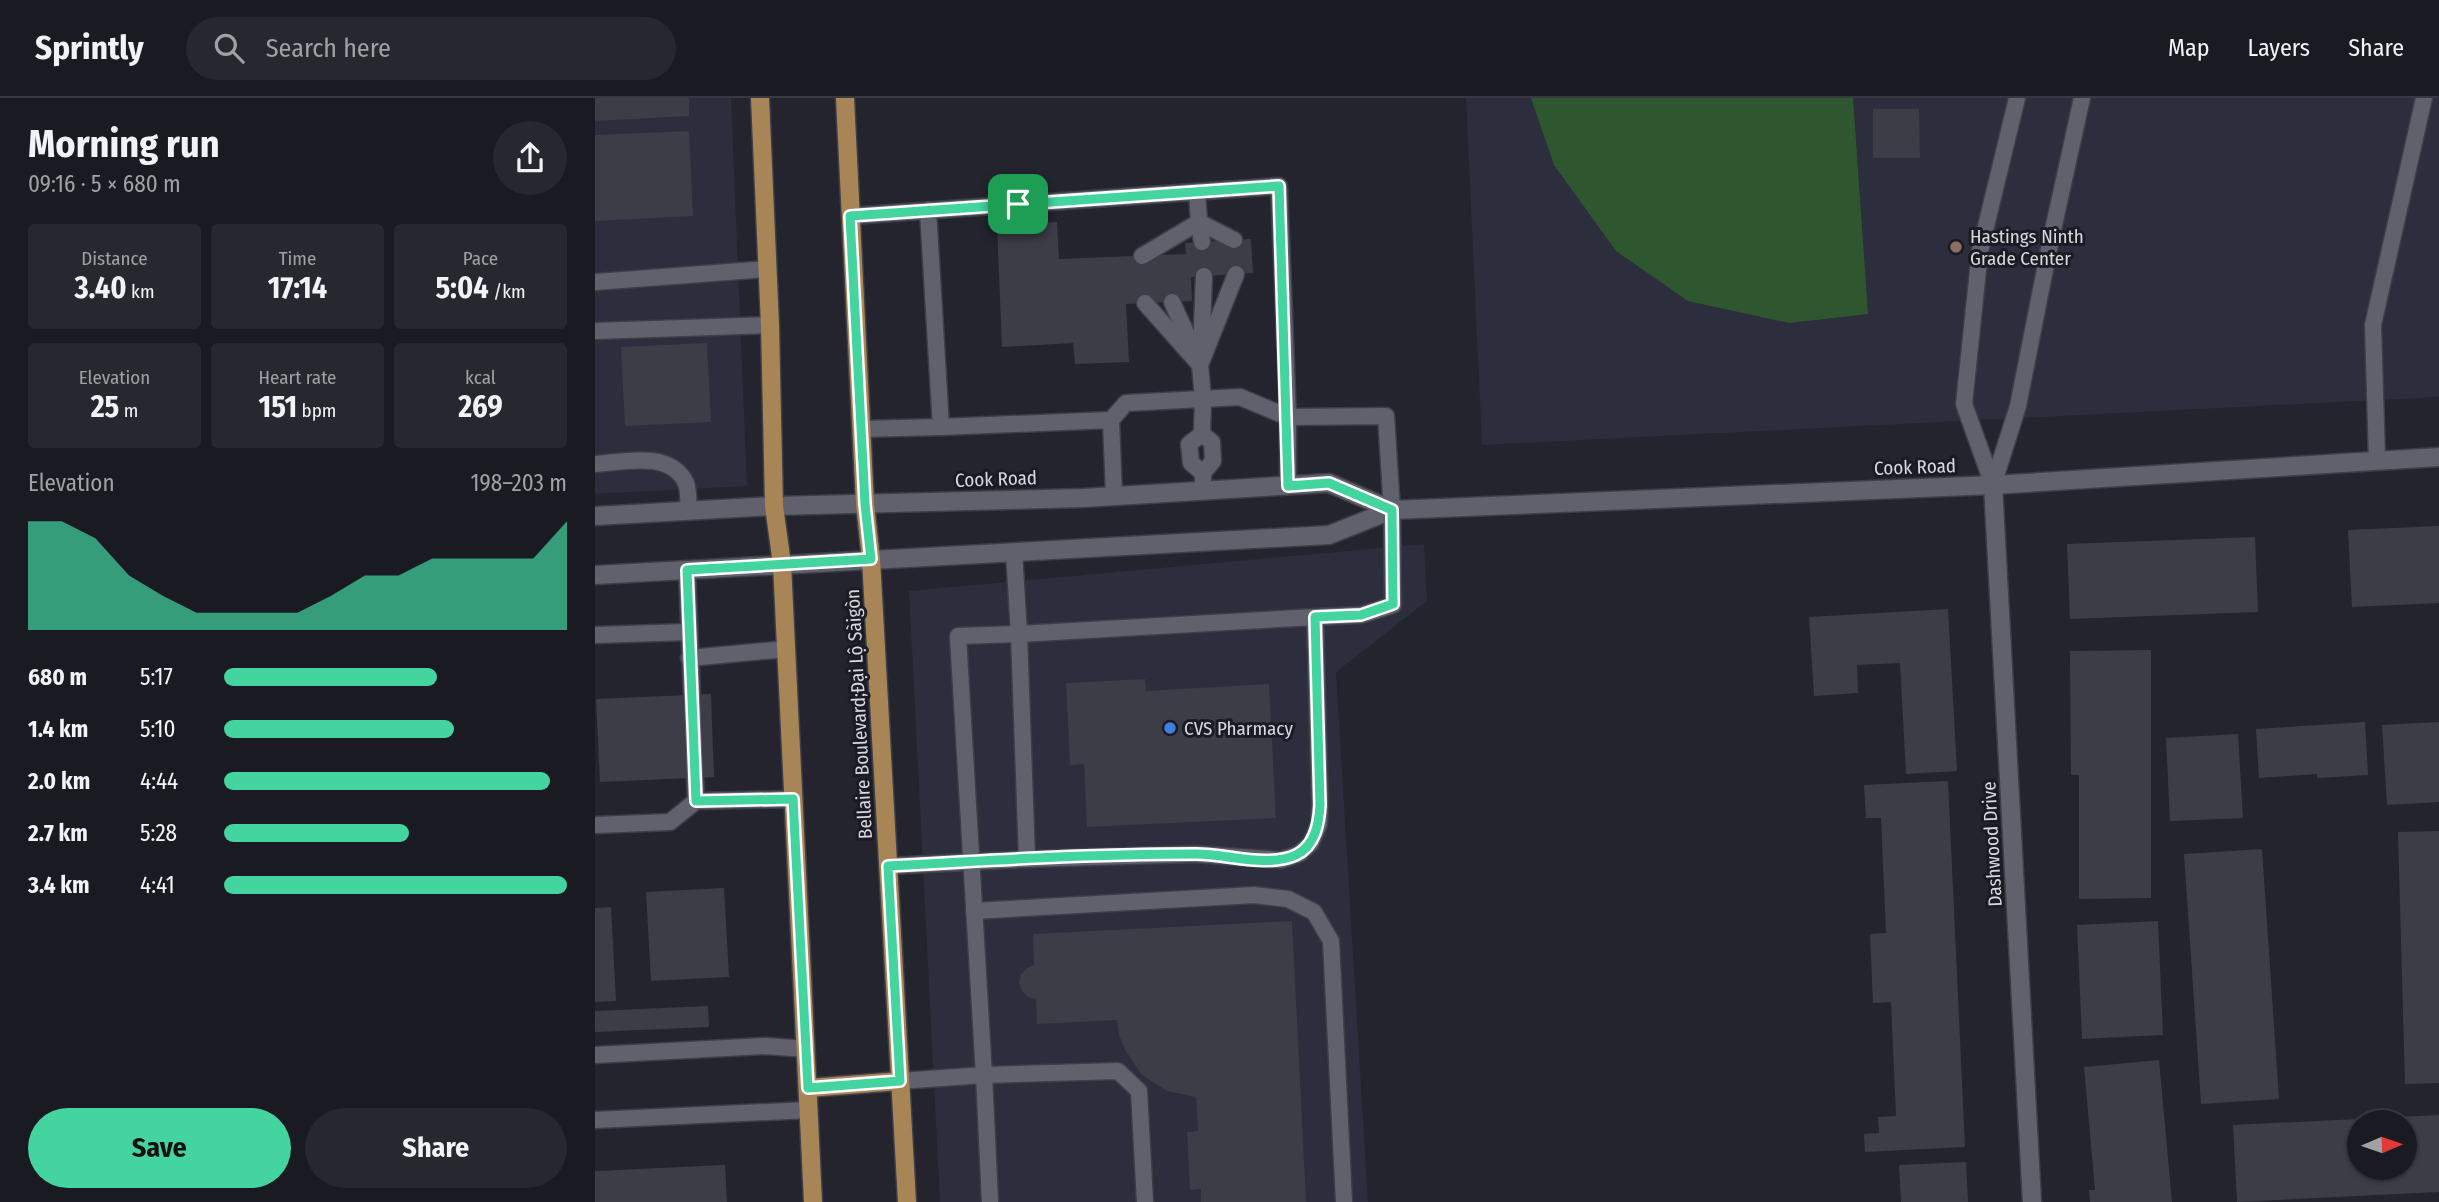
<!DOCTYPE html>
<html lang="en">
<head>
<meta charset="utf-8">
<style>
  :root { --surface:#1a1b22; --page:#27282f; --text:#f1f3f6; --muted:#9fa1a5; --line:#383940; --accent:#43d4a0 }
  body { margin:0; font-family:"Fira Sans Condensed",sans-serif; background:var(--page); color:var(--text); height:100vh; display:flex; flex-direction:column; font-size:26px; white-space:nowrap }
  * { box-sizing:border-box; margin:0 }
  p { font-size:23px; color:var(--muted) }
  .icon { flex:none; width:38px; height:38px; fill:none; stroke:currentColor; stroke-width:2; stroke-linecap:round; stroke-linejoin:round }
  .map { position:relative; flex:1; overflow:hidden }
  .panel { display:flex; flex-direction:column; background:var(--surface); width:595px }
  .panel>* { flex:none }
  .needle { width:46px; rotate:88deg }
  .fabs { position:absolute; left:1752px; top:1012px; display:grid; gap:14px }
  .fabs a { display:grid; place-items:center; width:70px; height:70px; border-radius:50%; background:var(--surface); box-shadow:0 2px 5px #0004,0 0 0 2px var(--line); font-size:35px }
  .pin { position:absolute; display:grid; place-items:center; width:60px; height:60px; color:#fff; margin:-30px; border-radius:14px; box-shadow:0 4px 10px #0006 }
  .round { display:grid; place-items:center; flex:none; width:74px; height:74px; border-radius:37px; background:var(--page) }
  .summary { display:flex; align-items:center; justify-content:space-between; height:119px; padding:0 28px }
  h1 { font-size:38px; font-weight:700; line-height:52px }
  .metrics { display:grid; grid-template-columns:repeat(3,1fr); gap:10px; height:119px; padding:7px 28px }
  .metrics div { display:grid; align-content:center; border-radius:7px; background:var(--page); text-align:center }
  .metrics b { font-size:30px; font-weight:700 }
  .metrics small { font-size:19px; font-weight:400 }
  .metrics p { font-size:19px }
  .chart { height:196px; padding:14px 28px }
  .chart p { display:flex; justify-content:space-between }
  .chart svg { width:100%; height:126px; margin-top:7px; fill:var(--accent); opacity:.7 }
  .primary-button { display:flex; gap:14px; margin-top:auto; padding:14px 28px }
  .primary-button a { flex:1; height:80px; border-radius:42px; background:var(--accent); color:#111; font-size:28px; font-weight:700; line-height:80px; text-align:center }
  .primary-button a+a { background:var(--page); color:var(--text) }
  ul { padding:0 28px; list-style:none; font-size:23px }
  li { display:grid; grid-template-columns:112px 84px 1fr; align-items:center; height:52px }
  li i { height:18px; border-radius:9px; background:var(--accent) }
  header { display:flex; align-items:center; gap:42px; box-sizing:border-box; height:98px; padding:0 35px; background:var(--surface); border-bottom:2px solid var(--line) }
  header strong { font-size:33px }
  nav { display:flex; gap:38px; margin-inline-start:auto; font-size:24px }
  .search { width:490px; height:63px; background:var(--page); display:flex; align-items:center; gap:18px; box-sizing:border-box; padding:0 24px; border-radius:38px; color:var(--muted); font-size:26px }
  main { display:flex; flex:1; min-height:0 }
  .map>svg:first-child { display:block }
  .built { fill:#2c2d3d }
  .green { fill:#2f572f }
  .building { fill:#3c3d47; fill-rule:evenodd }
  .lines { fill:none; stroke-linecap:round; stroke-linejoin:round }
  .service-casing { stroke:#3e3e46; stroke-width:19 }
  .minor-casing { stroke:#3e3e46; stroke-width:21 }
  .tertiary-casing { stroke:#3e3e46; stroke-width:21 }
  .primary-casing { stroke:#3e3e46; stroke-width:21 }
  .service { stroke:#60616c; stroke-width:16 }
  .minor { stroke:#60616c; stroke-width:18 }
  .tertiary { stroke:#60616c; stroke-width:18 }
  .primary { stroke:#a88556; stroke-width:18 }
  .route-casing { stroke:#fff; stroke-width:14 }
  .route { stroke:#43d4a0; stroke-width:9 }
  .education-dot { fill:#8d6e63; stroke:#1a1b24; stroke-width:2.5 }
  .shop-dot { fill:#3f7fe0; stroke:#1a1b24; stroke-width:2.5 }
  .labels { text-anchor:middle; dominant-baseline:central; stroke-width:6; stroke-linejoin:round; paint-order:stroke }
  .poi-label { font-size:19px; fill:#d8d9df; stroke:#1a1b24; text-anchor:start }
  .street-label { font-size:19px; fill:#d8d9df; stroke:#1a1b24 }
</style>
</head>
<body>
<header>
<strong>Sprintly</strong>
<div class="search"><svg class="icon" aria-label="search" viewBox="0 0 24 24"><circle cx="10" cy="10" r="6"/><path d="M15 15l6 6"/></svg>Search here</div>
<nav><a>Map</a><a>Layers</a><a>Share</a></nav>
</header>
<main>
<section class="panel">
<div class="summary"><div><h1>Morning run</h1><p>09:16 · 5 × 680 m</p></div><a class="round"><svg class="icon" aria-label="share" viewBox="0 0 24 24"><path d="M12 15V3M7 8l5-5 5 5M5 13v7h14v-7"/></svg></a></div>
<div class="metrics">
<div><p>Distance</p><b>3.40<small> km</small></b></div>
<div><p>Time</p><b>17:14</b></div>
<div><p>Pace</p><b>5:04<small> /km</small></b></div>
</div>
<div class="metrics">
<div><p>Elevation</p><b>25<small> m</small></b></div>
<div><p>Heart rate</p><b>151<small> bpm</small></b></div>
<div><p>kcal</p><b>269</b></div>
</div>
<div class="chart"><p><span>Elevation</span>198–203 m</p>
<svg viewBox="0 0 160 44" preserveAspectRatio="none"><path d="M0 44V6L10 6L20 12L30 25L40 32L50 38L60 38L70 38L80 38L90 32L100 25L110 25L120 19L130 19L140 19L150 19L160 6V44z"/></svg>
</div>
<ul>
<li><b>680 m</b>5:17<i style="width:62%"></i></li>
<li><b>1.4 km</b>5:10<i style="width:67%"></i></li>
<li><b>2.0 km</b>4:44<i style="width:95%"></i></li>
<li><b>2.7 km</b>5:28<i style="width:54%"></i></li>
<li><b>3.4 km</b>4:41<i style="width:100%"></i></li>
</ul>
<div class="primary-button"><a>Save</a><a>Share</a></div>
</section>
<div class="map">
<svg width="1844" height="1104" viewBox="0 0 1844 1104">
  <rect width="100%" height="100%" fill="#23242e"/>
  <g class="built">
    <path d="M0 0H136L152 388 0 396Z"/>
    <path d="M871 0H1844V299L887 347Z"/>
    <path d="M829 446 832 503 741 574 773 1104H345L314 493Z"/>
  </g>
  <path class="green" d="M936 0H1258L1273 216 1194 225 1093 203 1021 153 959 67Z"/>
  <g class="building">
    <path d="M0 0H94V18L0 23Z"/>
    <path d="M1278 11H1324L1325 60H1278Z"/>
    <path d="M94 33 98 118 0 123V37Z"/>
    <path d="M462 124 464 161 591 156 590 145 656 141 658 175 596 179 597 203 531 206 534 264 480 266 478 245 407 249 402 127Z"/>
    <path d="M112 245 116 324 30 328 26 249Z"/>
    <path d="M1844 428V505L1757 509 1753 432Z"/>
    <path d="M1660 439 1663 514 1475 521 1472 446Z"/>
    <path d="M1353 511 1362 673 1311 676 1305 565 1262 567 1263 595 1219 598 1214 519Z"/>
    <path d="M1556 552V800L1484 801V677H1476L1475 553Z"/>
    <path d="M550 581 551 593 674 586 681 720 492 729 489 666 475 667 471 585Z"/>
    <path d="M116 596 119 679 5 684 1 601Z"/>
    <path d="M1770 624 1773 677 1722 680V676L1664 680 1661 631Z"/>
    <path d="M1844 624V704L1792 707 1787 627Z"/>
    <path d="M1643 636 1648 720 1575 723 1571 640Z"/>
    <path d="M1353 683 1370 1049 1270 1054 1269 1036 1284 1035 1283 1019 1301 1018 1296 904 1278 905 1275 836 1291 835 1286 720H1271L1269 687Z"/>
    <path d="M1844 733V985L1810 986 1803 734Z"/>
    <path d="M1667 751 1684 1001 1606 1006 1589 756Z"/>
    <path d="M129 790 134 879 56 883 51 794Z"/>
    <path d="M16 809 21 903 0 904V810Z"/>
    <path d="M697 823 711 1104H606V1091L595 1092 592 1034 603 1033 601 999 572 993 547 977 530 952 524 937 522 922 442 926 441 901 433 899 427 893 424 885 426 876 432 870 439 867 438 836Z"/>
    <path d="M1563 823 1568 937 1487 941 1482 827Z"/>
    <path d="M113 908 114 929 0 934V913Z"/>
    <path d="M1564 962 1577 1104H1495L1494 1092H1500L1489 969Z"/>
    <path d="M1844 1017V1094L1642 1104 1638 1027ZM1764 1024H1810V1069H1764Z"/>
    <path d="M1371 1064 1373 1104H1306L1304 1067Z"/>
    <path d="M130 1067 132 1104H0V1073Z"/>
  </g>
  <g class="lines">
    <defs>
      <g id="service">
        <path d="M1422 0 1385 153 1369 306 1398 387 1423 308 1456 141 1487 0"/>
        <path d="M602 94 604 124 639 142"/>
        <path d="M255 118 684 88 693 319 645 299 531 305 516 322 346 329 333 112"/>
        <path d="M604 124 607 144"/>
        <path d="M547 158 604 124"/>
        <path d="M0 184 172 171"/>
        <path d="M577 204 599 252"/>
        <path d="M550 205 605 267"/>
        <path d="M0 233 175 227"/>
        <path d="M606 254 609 178"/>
        <path d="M516 322 519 398"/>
        <path d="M266 331 346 329"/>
        <path d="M607 336 594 346 596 365 608 375"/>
        <path d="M1782 362 1778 227 1829 0"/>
        <path d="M0 366C29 364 75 352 91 385 94 393 93 404 94 413"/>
        <path d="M693 388V319L791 318 797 412 798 507 766 517 720 519 424 536 432 761 599 756 686 762 704 756 716 745 724 726 725 707 720 519"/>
        <path d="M608 393V375L618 363 617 344 607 336 608 300 605 267 641 176"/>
        <path d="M419 454 424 536 363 538 389 977 523 973 544 993 550 1104"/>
        <path d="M92 472 101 703"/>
        <path d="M0 537 93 534"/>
        <path d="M94 560 191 551"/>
        <path d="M0 727 75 724 101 703 199 701"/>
        <path d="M293 768 432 761"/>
        <path d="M379 813 659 797 693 801 719 814 736 843 749 1104"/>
        <path d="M0 957 171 948 211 951"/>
        <path d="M305 983 389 977 395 1104"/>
        <path d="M0 1022 214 1012"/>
      </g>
      <path id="minor" d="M1398 387 1437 1104"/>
      <g id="tertiary">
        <path d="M0 418 179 408 488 400 734 385 797 412"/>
        <path d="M0 477 734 437 797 412 1398 387 1844 359"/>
      </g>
      <g id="primary">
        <path d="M165 0 175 227 179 408 187 466 218 1104"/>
        <path d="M250 0 270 406 276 461 312 1104"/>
        <path d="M213 990 305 983"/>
      </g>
    </defs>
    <use href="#service" class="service-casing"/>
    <use href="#minor" class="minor-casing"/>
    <use href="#tertiary" class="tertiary-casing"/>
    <use href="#primary" class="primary-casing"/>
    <use href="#service" class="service"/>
    <use href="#minor" class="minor"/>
    <use href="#tertiary" class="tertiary"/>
    <use href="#primary" class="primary"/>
  </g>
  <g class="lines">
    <defs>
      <path id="route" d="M684 88 693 388 734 385 797 412 798 506 766 517 720 519 725 707C724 726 720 748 701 757 672 770 633 756 601 756 499 756 396 762 293 768L305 983 213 990 198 701 101 703 92 472 276 461 270 406 255 118Z"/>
    </defs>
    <use href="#route" class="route-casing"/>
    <use href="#route" class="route"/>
  </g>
  <circle class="education-dot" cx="1361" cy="149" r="7"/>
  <circle class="shop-dot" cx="575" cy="630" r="7"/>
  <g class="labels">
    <g class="poi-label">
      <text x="1375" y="138">Hastings Ninth<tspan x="1375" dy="22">Grade Center</tspan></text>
      <text x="589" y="630">CVS Pharmacy</text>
    </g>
    <g class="street-label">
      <text transform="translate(1320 369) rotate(-2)">Cook Road</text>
      <text transform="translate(401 381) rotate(-2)">Cook Road</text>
      <text transform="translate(264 616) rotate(-93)">Bellaire Boulevard;Đại Lộ Sàigòn</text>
      <text transform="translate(1397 746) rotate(-93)">Dashwood Drive</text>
    </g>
  </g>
</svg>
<div class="fabs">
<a><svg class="needle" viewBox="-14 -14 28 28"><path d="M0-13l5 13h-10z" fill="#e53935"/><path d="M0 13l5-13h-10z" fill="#9fa1a5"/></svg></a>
</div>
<div class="pin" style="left:423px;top:106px;background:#1e9e55"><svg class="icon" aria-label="arrive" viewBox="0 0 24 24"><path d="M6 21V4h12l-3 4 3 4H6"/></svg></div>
</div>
</main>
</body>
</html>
